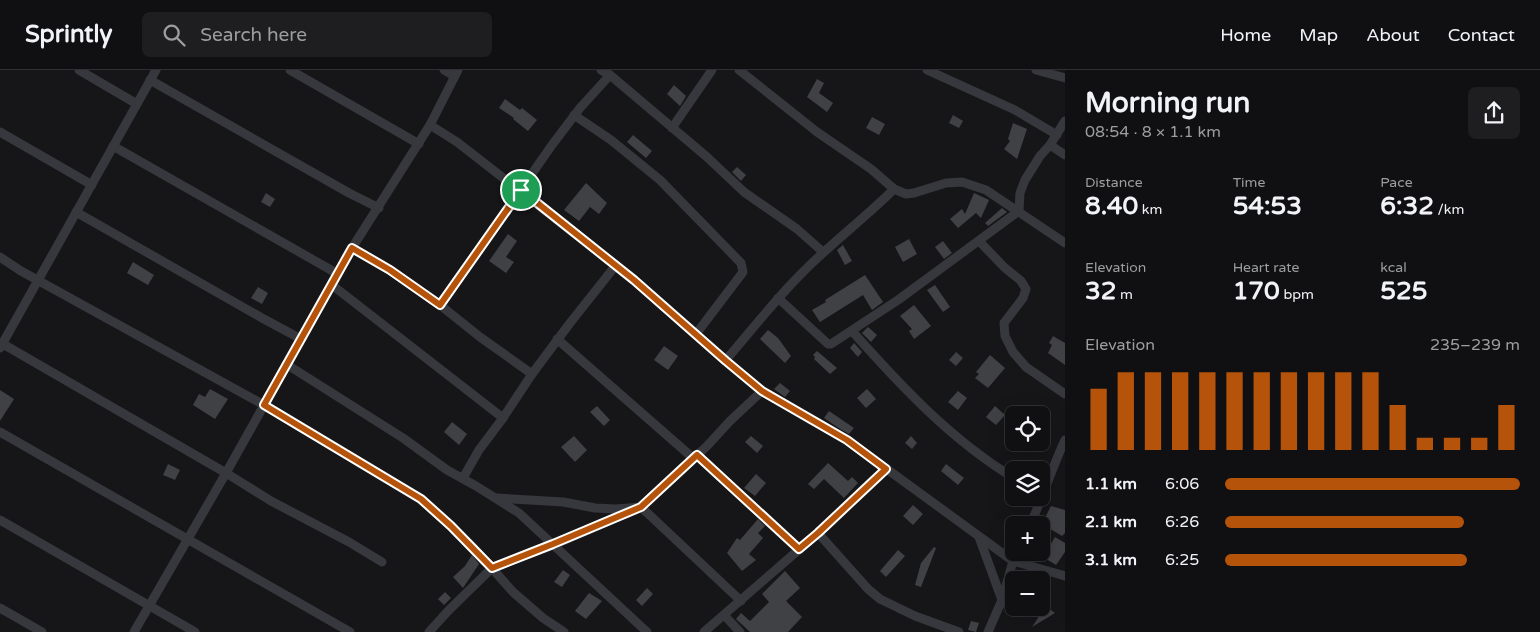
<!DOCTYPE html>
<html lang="en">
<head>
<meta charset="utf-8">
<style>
  :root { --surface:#101012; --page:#1e1e20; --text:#f1f3f6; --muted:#9c9d9f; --line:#303032; --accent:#b45309 }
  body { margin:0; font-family:"Varela Round",sans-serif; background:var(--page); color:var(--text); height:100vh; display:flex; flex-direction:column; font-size:19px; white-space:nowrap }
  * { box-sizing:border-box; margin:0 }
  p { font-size:16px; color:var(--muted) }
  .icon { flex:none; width:28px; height:28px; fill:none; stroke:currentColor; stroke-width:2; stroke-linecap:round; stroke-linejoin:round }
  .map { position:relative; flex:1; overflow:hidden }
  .sheet { display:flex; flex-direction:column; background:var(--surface); width:475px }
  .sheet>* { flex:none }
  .tools { position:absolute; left:1005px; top:336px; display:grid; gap:10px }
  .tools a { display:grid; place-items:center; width:45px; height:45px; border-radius:8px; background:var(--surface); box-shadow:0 5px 20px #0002,0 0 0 1px var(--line); font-size:25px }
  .pin { position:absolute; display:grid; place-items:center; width:42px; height:42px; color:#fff; margin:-21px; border:2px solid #fff; border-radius:50%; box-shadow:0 1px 5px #0007 }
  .round { display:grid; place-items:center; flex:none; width:52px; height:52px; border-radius:8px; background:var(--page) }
  .headline { display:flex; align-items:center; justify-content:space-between; height:85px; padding:0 20px }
  h1 { font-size:28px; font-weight:700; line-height:38px }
  .stats { display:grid; grid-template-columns:repeat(3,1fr); gap:8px; height:85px; padding:5px 20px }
  .stats div { display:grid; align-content:center }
  .stats b { font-size:25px; font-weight:700 }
  .stats small { font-size:14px; font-weight:400 }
  .stats p { font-size:14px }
  .chart { height:140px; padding:10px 20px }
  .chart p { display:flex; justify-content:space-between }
  .chart svg { width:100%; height:90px; margin-top:5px; stroke:var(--accent); stroke-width:6 }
  ul { padding:0 20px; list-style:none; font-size:16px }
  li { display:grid; grid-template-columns:80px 60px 1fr; align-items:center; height:38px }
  li i { height:12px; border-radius:6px; background:var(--accent) }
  header { display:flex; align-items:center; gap:30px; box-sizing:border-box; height:70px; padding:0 25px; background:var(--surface); border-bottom:1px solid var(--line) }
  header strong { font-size:24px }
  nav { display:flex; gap:28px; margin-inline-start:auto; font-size:18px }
  .search { width:350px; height:45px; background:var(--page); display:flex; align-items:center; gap:12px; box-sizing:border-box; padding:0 18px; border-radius:8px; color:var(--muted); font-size:19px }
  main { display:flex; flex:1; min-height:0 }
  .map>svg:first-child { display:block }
  .building { fill:#404145 }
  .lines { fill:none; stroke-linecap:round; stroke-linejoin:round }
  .street { stroke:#37383d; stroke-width:9 }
  .route-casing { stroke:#fff; stroke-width:10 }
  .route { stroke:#b45309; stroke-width:6 }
</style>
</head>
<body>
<header>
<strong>Sprintly</strong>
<div class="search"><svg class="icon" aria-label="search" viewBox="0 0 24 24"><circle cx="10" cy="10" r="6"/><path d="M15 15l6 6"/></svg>Search here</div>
<nav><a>Home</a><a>Map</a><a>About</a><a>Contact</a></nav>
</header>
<main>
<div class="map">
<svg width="1065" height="562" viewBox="0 0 1065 562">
  <rect width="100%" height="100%" fill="#161618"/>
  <g class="building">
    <path d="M817 9 824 13 819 23 833 33 827 42 807 27Z"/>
    <path d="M674 15 686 26 680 36 667 24Z"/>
    <path d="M505 29 520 40 522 38 537 50 528 61 513 49 514 48 499 38Z"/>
    <path d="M953 45 963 51 959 58 949 53Z"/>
    <path d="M872 47 885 54 879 65 866 58Z"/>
    <path d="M1013 53 1027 59 1017 89 1004 79 1010 71 1008 69Z"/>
    <path d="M633 65 652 81 646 88 627 72Z"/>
    <path d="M737 97 746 105 741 111 732 102Z"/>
    <path d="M586 113 607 133 599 144 590 137 579 151 564 140Z"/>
    <path d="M266 123 275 129 270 137 261 132Z"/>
    <path d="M974 123 989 130 981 148 976 143 958 158 950 149 962 139 965 144Z"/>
    <path d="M1002 138 1007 142 988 156 985 153Z"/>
    <path d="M508 164 517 171 506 187 514 192 506 203 489 191Z"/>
    <path d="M909 169 917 184 903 192 895 177Z"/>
    <path d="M943 171 952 183 944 189 935 177Z"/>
    <path d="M843 175 852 191 845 195 837 180Z"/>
    <path d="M133 192 154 205 148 215 127 203Z"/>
    <path d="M865 205 883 232 872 240 863 225 820 252 812 240 826 232 825 230Z"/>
    <path d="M935 215 950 237 943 242 927 220Z"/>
    <path d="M258 217 268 223 262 234 251 228Z"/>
    <path d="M914 235 931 256 914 269 909 261 912 259 900 246Z"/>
    <path d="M868 257 877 265 871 272 862 263Z"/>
    <path d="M768 260 778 268 791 286 785 293 760 269Z"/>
    <path d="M1053 266 1065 273V295L1048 283 1052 275 1049 273Z"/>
    <path d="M854 273 862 282 858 287 850 278Z"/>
    <path d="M664 276 678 286 668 300 654 290Z"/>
    <path d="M817 281 837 298 830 304 814 289 815 287 813 285Z"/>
    <path d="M956 282 963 288 956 296 949 290Z"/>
    <path d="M990 285 1005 298 988 318 975 308 979 304 976 302Z"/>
    <path d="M780 313 790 321 785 327 774 319Z"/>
    <path d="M210 319 228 329 215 349 193 335 199 324 205 327Z"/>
    <path d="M867 319 876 329 866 338 857 328Z"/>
    <path d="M0 320 14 329 0 351Z"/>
    <path d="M958 321 967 328 958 340 948 332Z"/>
    <path d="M597 336 610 350 604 356 590 342Z"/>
    <path d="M995 336 1005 345 996 355 986 347Z"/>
    <path d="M829 341 854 358 849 364 840 359 824 348Z"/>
    <path d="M452 352 467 364 459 375 444 362Z"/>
    <path d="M574 366 587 380 575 392 561 377Z"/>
    <path d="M751 366 763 376 757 383 745 372Z"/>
    <path d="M911 366 917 373 912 379 905 373Z"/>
    <path d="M828 393 848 411 852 407 858 413 844 428 824 409 814 419 808 414Z"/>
    <path d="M168 394 180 400 175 410 163 405Z"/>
    <path d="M946 394 964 408 958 415 941 401Z"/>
    <path d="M756 404 766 413 755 426 744 418Z"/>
    <path d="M913 435 923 444 913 455 903 446Z"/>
    <path d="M1051 436 1065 440V463L1062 466 1042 454Z"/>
    <path d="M758 449 765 456 758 463 763 468 749 484 756 490 742 501 727 483 737 468 740 470Z"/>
    <path d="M1055 467 1065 473V482L1056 495 1043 487Z"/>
    <path d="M934 477 936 478 921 517 915 515 921 493Z"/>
    <path d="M898 480 905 486 886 507 880 501Z"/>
    <path d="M472 485 479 494 463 518 453 507 465 496Z"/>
    <path d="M563 500 570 505 562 517 554 512Z"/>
    <path d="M785 501 800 518 786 531 802 547 788 562H750L736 549 741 543 750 551 769 532 762 524Z"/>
    <path d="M647 518 653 524 642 536 636 530Z"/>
    <path d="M445 522 451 528 444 535 438 529Z"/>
    <path d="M589 523 602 531 586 549 575 541Z"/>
    <path d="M1046 536 1055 543 1032 557Z"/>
    <path d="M971 551 979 553 976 562 968 560Z"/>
  </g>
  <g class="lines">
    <g class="street">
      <path d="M79 0 137 34"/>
      <path d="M290 0 419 74"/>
      <path d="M444 0 454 6"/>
      <path d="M601 0 610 5 707 87 744 122 797 159 823 182"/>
      <path d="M739 0 817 62 871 99 894 119 906 124 914 123 946 113 962 112 986 120 1065 173"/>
      <path d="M927 0 1015 40 1057 65"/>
      <path d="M1036 0 1065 8"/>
      <path d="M150 10 349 123 379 138"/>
      <path d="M574 45 611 70 660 110 741 193 743 202 696 264"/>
      <path d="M430 55 457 72 634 210 725 291 762 321 847 370 1013 491 1065 506"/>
      <path d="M672 58 712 0"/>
      <path d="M0 62 92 115"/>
      <path d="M1050 75 1065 85"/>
      <path d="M113 76 338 204"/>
      <path d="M76 142 262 248 301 269"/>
      <path d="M979 171 1004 197 1021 211 1026 219 1023 228 1004 253 1005 266 1013 282 1026 297 1065 324"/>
      <path d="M352 178 390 200 440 235 480 267 532 304"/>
      <path d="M0 187 21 201 264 335 421 429 472 476 513 522 543 548 564 562"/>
      <path d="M332 215 503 348"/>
      <path d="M778 228 828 274H831L898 230 1019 141 1020 123 1025 110 1040 86 1050 75 1065 51"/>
      <path d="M440 235 552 75 580 38 610 5"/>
      <path d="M852 261C900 315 951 370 1014 408"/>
      <path d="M557 269 693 388"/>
      <path d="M3 274 226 403 271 431 349 472 382 492"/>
      <path d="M0 278 156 0"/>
      <path d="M725 291C750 262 774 231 801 204 830 174 864 149 894 119"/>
      <path d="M286 294 403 368 447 400 476 416 519 443 647 562"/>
      <path d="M0 362 350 562"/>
      <path d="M697 385 799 479"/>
      <path d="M463 408 479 380 503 348 532 304 570 253 616 195"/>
      <path d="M497 428 563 432 595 438 616 439 641 437 741 531"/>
      <path d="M0 450 195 562"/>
      <path d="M1030 455C1043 427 1052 398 1065 370"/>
      <path d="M818 463 868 519 880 529 915 546 959 562"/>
      <path d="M979 467 1002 530"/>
      <path d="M0 538 42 562"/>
      <path d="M724 545 740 562"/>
      <path d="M134 562 226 403 352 178 430 55 458 0"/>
      <path d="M429 562 449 540 492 498 553 475 641 437 707 376 730 351 762 321"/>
      <path d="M704 562 818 463 886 399"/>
      <path d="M988 562 1002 530 1013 491 1017 482"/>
    </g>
  </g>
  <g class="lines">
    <defs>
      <path id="route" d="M521 120 634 210 726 291 762 321 847 370 886 399 818 463 799 479 697 385 641 437 553 474 492 498 451 456 421 429 264 335 352 178 390 200 440 235Z"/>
    </defs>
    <use href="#route" class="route-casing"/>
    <use href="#route" class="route"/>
  </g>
</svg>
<div class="tools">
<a><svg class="icon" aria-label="locate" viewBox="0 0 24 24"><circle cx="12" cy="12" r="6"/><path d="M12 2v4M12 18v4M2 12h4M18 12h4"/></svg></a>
<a><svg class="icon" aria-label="layers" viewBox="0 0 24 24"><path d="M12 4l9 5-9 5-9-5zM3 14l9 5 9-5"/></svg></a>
<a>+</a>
<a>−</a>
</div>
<div class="pin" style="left:521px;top:120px;background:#1e9e55"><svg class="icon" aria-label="arrive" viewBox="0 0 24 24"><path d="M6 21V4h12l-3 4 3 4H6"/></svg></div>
</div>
<section class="sheet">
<div class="headline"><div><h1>Morning run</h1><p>08:54 · 8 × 1.1 km</p></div><a class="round"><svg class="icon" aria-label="share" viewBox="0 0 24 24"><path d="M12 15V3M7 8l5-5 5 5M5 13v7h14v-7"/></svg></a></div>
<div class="stats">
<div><p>Distance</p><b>8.40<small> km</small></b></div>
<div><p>Time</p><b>54:53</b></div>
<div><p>Pace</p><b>6:32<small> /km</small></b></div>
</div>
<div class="stats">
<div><p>Elevation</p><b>32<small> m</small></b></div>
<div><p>Heart rate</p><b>170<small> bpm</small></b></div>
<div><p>kcal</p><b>525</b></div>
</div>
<div class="chart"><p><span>Elevation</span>235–239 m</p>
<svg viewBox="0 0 160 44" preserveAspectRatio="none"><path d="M5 44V14M15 44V6M25 44V6M35 44V6M45 44V6M55 44V6M65 44V6M75 44V6M85 44V6M95 44V6M105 44V6M115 44V22M125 44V38M135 44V38M145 44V38M155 44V22"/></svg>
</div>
<ul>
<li><b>1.1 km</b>6:06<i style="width:100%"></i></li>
<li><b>2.1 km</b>6:26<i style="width:81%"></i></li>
<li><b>3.1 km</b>6:25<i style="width:82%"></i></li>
</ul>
</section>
</main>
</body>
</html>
